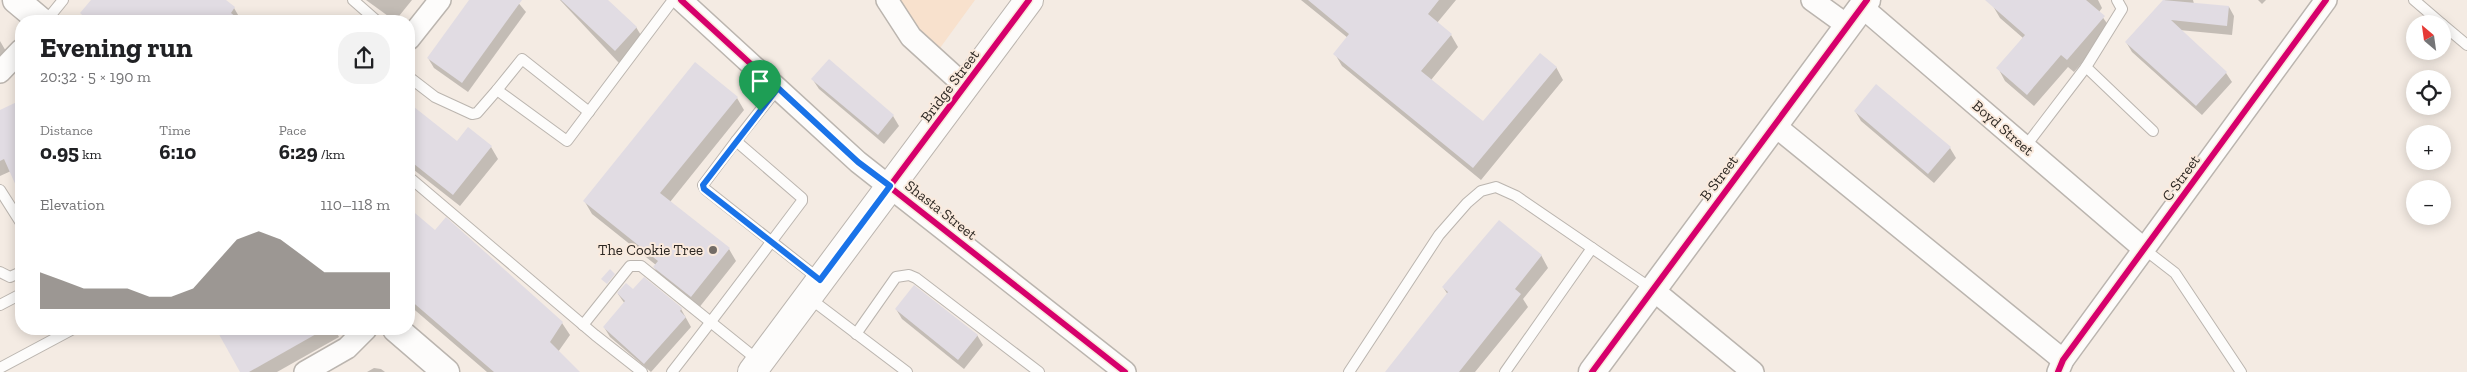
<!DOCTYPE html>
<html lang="en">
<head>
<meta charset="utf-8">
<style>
  :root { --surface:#fff; --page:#f2f2f2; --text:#202124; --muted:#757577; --accent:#736c66 }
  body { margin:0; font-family:"Zilla Slab",serif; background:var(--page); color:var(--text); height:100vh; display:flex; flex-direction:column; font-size:19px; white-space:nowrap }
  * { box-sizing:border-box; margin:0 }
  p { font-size:16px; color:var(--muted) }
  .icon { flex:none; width:28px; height:28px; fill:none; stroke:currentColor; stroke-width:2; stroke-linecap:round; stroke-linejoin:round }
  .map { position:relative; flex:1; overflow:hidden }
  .panel { position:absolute; left:15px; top:15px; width:400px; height:320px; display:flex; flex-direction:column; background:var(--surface); border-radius:20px; box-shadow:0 2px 12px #0003 }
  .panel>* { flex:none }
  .needle { width:32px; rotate:331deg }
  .tools { position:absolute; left:2406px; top:15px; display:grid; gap:10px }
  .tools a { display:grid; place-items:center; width:45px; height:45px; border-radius:50%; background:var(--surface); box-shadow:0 2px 12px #0003; font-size:25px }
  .pin { position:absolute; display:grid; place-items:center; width:42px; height:42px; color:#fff; margin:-51px -21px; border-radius:50% 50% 50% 0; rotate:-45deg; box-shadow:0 0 5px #0007 }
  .pin .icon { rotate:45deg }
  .round { display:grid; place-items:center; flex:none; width:52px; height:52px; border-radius:20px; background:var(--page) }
  .head { display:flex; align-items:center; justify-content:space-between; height:85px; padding:0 25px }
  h1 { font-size:28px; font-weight:700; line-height:38px }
  .stats { display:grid; grid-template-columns:repeat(3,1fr); gap:8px; height:85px; padding:5px 25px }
  .stats div { display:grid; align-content:center }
  .stats b { font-size:21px; font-weight:700 }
  .stats small { font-size:14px; font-weight:400 }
  .stats p { font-size:14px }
  .chart { height:140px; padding:10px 25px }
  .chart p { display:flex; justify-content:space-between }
  .chart svg { width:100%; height:90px; margin-top:5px; fill:var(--accent); opacity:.7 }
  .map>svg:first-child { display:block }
  .green { fill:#f8e1cd }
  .shadow { fill:#0003 }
  .building { fill:#e1dce3 }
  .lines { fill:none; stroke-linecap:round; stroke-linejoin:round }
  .service-casing { stroke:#bbb5af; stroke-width:12 }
  .minor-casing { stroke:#bbb5af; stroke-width:24 }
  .tertiary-casing { stroke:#bbb5af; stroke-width:29 }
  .secondary-casing { stroke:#bbb5af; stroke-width:30 }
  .service { stroke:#fdfcfb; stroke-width:10 }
  .minor { stroke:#fdfcfb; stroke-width:21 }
  .tertiary { stroke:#fdfcfb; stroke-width:26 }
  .secondary { stroke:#fdfcfb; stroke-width:28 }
  .cycleway-casing { stroke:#faeadd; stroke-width:9 }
  .cycleway { stroke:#d6006c; stroke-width:6 }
  .route-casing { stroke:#fff; stroke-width:10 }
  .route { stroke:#1a73e8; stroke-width:6 }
  .poi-dot { fill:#736c66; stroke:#faeadd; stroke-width:2 }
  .labels { text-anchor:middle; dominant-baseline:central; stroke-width:4; stroke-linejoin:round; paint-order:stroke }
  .street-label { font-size:15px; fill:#2d2823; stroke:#faeadd }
  .poi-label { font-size:15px; fill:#2d2823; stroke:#faeadd; text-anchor:end }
</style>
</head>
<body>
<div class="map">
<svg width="2467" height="372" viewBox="0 0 2467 372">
  <rect width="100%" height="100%" fill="#f4ebe3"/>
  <path class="green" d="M897 0H975L940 48 917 31Z"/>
  <g class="shadow">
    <path d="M92 0H224L234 8 241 20 86 21 82 13Z"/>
    <path d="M366 0H412L395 21Z"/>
    <path d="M471 0H516L526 12 468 92 434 68 428 58Z"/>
    <path d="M560 0H607L636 27 642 37 619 63Z"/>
    <path d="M1301 0H1456L1437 23 1451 35 1458 47 1431 80 1483 123 1556 67 1563 80 1481 180 1342 66 1335 54 1348 38Z"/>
    <path d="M1998 0H2098L2102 8 2099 12 2111 29 2074 72 2068 67 2034 106 2005 81 1998 68 2023 38 2000 18 1993 6Z"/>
    <path d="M2165 0H2193L2194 4 2229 7 2234 16 2232 35 2179 30 2226 73 2232 82 2202 115 2132 52 2126 42Z"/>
    <path d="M2258 0H2266L2262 4Z"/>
    <path d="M0 41 7 53 0 57Z"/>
    <path d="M829 60 893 116 899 126 884 144 819 89 813 80Z"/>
    <path d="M1877 86 1950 148 1956 158 1934 183 1861 121 1855 111Z"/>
    <path d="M737 98 744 110 670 202 729 249 736 261 698 309 661 279 654 267 656 265 592 214 585 202Z"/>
    <path d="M21 102V193L11 171 0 176V111Z"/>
    <path d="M409 104 457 143 491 147 498 159 460 206 409 166Z"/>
    <path d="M409 210 435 232 562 323 570 335 558 352 579 372H487L409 305Z"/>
    <path d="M1541 255 1548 268 1523 299 1528 307 1475 372H1387L1448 295 1443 287Z"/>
    <path d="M644 279 681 309 691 327 651 372 610 337 604 327 625 304 618 294 633 291Z"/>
    <path d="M896 309 977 335 983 345 964 369 902 319Z"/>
    <path d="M218 329H335L339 337 277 372H241Z"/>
    <path d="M374 368 381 369 385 372H367Z"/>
  </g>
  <g class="building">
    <path d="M91 0H226L235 7 231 13 241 21H89L80 13Z"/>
    <path d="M469 0H522L462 83 427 58Z"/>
    <path d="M561 0H608L637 27 615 51Z"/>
    <path d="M1308 0H1439L1428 14 1452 34 1421 71 1483 121 1540 53 1557 67 1473 168 1333 54 1349 34Z"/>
    <path d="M1985 0H2086L2105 16 2067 60 2061 55 2027 95 1996 68 2025 35Z"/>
    <path d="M2163 0 2229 6 2227 26 2171 20 2227 72 2196 106 2125 42Z"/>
    <path d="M829 59 894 115 878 135 811 79Z"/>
    <path d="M695 62 738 97 660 193 730 248 691 297 653 267 658 261 583 201Z"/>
    <path d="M1876 84 1951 147 1928 174 1854 111Z"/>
    <path d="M21 100V197L4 159 0 161V110Z"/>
    <path d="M409 103 457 141 468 127 492 146 453 195 409 160Z"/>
    <path d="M409 208 435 230 446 217 563 322 550 342 580 372H494L409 299Z"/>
    <path d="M1499 220 1542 255 1515 289 1521 294 1459 372H1385L1448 292 1442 287Z"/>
    <path d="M610 269 615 274 607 284 601 279Z"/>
    <path d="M644 277 682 308 680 311 686 317 644 364 603 327 625 301 617 293 626 283 633 289Z"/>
    <path d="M914 285 978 335 958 360 895 309Z"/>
    <path d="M216 329H325L249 372H240Z"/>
  </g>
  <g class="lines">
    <defs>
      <g id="service">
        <path d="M353 0 377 21"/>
        <path d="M2117 0 2122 9 2086 67 2153 131"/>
        <path d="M2414 0 2442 24"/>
        <path d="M46 21 63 0"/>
        <path d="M2442 24 2467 45"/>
        <path d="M409 77 435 97 472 114 477 113 497 90 567 141 673 0"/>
        <path d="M497 90 522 59 589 112"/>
        <path d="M736 141 778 88"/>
        <path d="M2025 147 2086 67"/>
        <path d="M409 177 595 335 642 372"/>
        <path d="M0 190 21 223"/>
        <path d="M2144 249 2175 273 2241 372"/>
        <path d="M0 272 10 277 21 272"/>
        <path d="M808 297 907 372"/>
        <path d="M0 305 21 294"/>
        <path d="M583 325 630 266H641L759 361"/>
        <path d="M856 334 896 277 909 275 916 278 1039 372"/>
        <path d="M0 368 73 329"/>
        <path d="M672 372C716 316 759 258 802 201V198L736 141 703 185 705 189 819 279"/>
        <path d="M1349 372 1439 235 1467 203 1481 191 1496 187 1516 196 1592 248"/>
        <path d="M1505 372 1592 248 1652 289"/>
      </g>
      <g id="minor">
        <path d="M681 0 858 162 1125 372"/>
        <path d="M887 0 911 37 965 86"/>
        <path d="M1812 0 1848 26"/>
        <path d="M1862 7 2144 249"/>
        <path d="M409 39 440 0"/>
        <path d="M0 72 21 50"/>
        <path d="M1774 125 2063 360"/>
        <path d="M1652 289 1753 372"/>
        <path d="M305 372 347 348 366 329"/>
        <path d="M2058 372 2063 360 2326 0"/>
      </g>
      <g id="tertiary">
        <path d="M16 0 41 21"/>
        <path d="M396 329 446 372"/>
        <path d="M1592 372 1867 0"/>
      </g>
      <path id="secondary" d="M752 372 1029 0"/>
    </defs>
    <use href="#service" class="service-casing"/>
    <use href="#minor" class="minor-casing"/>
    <use href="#tertiary" class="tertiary-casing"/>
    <use href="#secondary" class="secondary-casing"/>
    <use href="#service" class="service"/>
    <use href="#minor" class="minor"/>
    <use href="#tertiary" class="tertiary"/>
    <use href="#secondary" class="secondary"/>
    <defs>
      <g id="cycleway">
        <path d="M681 0 858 162 1125 372"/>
        <path d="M890 186 1029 0"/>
        <path d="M1592 372 1867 0"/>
        <path d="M2058 372 2063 360 2326 0"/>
      </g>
    </defs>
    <use href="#cycleway" class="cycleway-casing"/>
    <use href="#cycleway" class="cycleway"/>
  </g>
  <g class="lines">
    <defs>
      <path id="route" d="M778 88 858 162 890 186 820 280 704 189 703 185Z"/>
    </defs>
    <use href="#route" class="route-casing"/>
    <use href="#route" class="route"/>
  </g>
  <circle class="poi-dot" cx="713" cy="250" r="5"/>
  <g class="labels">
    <g class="street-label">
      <text transform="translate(950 86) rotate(-53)">Bridge Street</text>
      <text transform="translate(2003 128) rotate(41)">Boyd Street</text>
      <text transform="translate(1719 178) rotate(-53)">B Street</text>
      <text transform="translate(2181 178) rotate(-54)">C Street</text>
      <text transform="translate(941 210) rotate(38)">Shasta Street</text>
    </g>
    <g class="poi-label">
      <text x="703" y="250">The Cookie Tree</text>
    </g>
  </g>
</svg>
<div class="tools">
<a><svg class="needle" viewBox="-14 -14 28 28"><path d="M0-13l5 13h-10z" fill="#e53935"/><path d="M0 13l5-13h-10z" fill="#757577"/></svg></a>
<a><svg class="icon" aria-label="locate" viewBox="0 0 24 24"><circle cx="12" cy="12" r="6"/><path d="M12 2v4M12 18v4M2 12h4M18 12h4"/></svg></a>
<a>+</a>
<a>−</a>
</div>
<div class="pin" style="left:760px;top:111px;background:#1e9e55"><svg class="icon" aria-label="arrive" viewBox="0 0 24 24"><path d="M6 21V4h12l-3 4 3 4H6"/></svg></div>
<section class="panel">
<div class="head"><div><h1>Evening run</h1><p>20:32 · 5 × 190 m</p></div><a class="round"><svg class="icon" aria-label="share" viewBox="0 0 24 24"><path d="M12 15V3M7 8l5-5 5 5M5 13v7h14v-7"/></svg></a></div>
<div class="stats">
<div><p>Distance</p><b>0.95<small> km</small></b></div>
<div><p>Time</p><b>6:10</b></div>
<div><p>Pace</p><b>6:29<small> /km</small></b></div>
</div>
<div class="chart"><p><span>Elevation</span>110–118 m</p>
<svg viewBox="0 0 160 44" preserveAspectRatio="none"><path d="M0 44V26L10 30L20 34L30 34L40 34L50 38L60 38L70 34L80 22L90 10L100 6L110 10L120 18L130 26L140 26L150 26L160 26V44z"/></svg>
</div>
</section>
</div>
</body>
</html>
